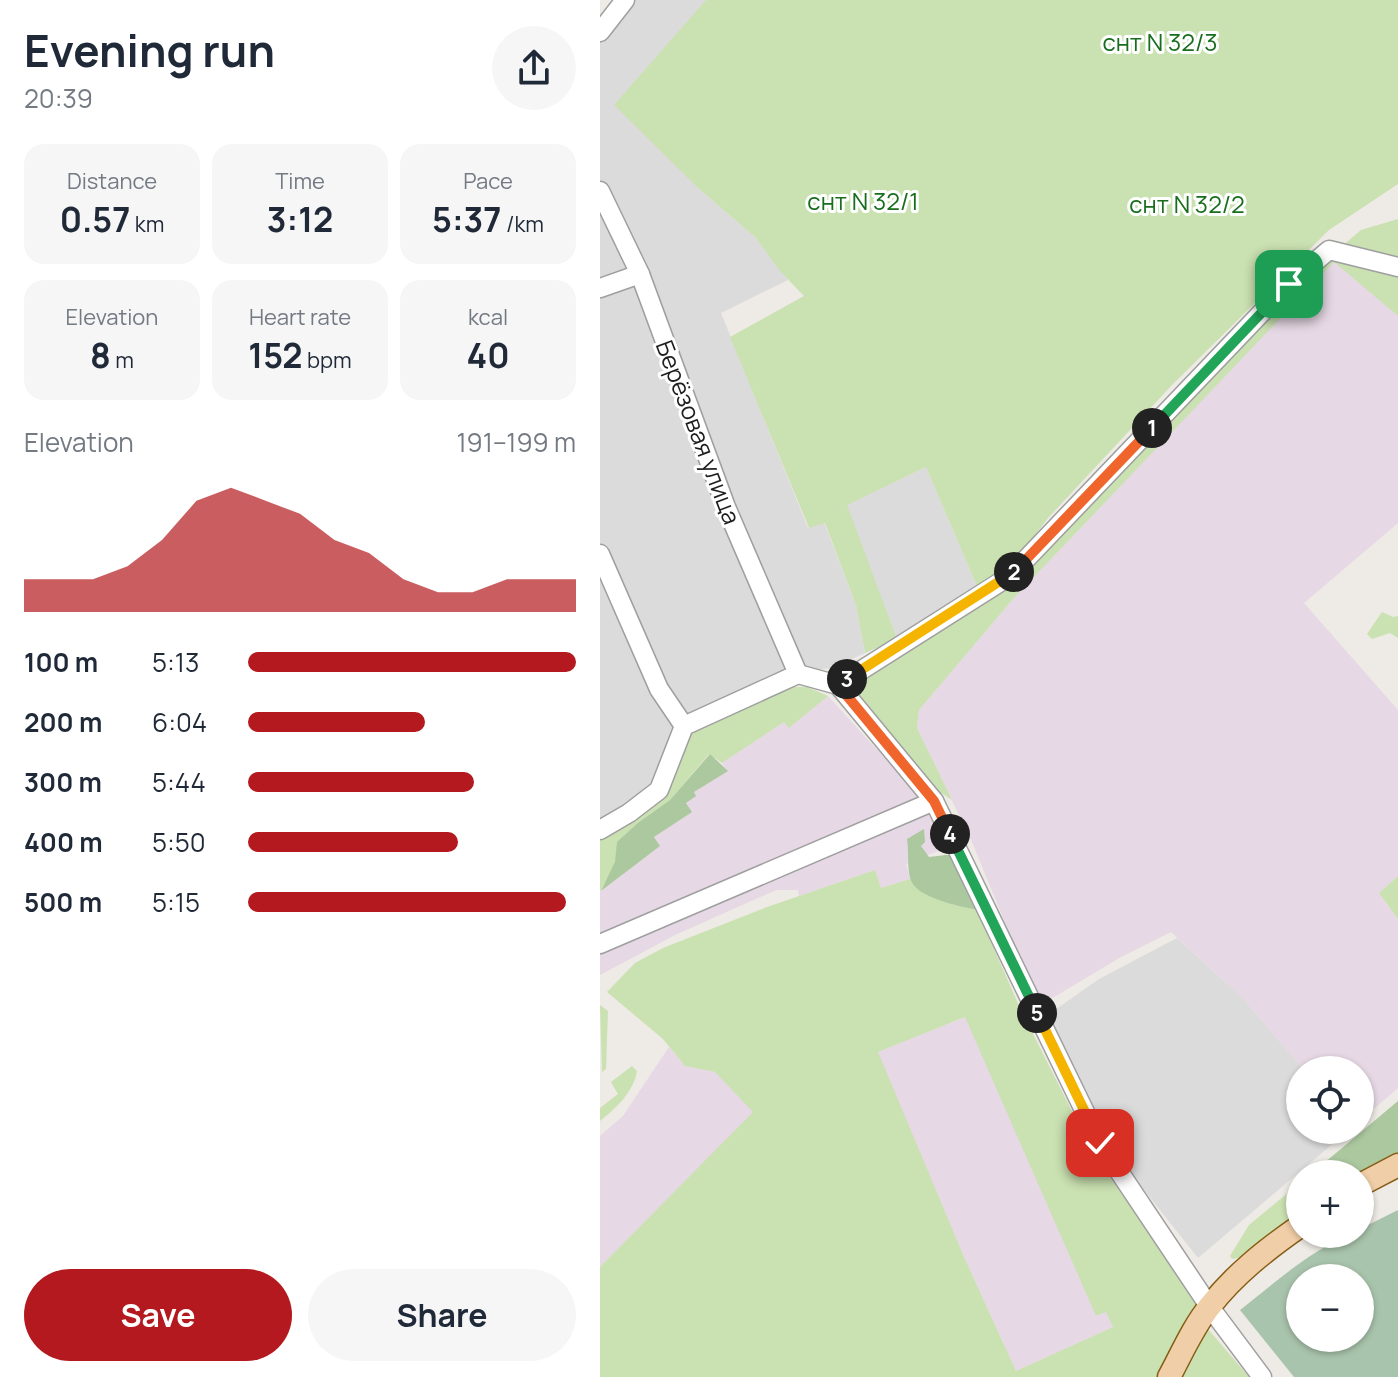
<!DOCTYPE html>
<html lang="en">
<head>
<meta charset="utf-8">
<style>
  :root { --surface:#fff; --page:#f6f6f7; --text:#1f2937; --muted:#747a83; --accent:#b3191e }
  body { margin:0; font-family:Manrope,sans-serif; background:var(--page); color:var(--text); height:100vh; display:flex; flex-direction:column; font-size:30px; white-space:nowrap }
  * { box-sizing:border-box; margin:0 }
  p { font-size:26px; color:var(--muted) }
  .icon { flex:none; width:44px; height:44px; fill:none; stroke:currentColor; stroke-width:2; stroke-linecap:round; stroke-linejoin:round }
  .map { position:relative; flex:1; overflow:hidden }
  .sheet { display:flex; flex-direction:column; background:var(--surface); width:600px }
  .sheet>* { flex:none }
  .fabs { position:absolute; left:686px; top:1056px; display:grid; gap:16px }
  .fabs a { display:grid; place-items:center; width:88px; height:88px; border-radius:50%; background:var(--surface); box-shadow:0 2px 6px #0004; font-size:40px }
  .pin { position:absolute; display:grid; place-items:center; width:68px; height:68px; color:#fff; margin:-34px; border-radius:16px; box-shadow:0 4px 12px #0006 }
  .km { position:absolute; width:40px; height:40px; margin:-20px; border-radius:50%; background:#222; color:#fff; font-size:22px; line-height:40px; text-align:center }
  .round { display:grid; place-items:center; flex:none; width:84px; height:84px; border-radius:42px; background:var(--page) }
  .summary { display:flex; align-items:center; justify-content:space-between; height:136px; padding:0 24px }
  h1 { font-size:44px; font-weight:700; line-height:60px }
  .metrics { display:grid; grid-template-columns:repeat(3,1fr); gap:12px; height:136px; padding:8px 24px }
  .metrics div { display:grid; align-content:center; border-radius:20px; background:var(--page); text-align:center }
  .metrics b { font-size:34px; font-weight:700 }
  .metrics small { font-size:22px; font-weight:400 }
  .metrics p { font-size:22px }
  .chart { height:224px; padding:16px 24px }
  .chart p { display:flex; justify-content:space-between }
  .chart svg { width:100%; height:144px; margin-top:8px; fill:var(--accent); opacity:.7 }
  .button { display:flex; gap:16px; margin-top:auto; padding:16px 24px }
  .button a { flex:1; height:92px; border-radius:48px; background:var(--accent); color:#fff; font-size:32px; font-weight:700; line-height:92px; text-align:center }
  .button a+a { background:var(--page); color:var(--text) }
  ul { padding:0 24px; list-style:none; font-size:26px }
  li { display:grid; grid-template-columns:128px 96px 1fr; align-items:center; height:60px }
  li i { height:20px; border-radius:10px; background:var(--accent) }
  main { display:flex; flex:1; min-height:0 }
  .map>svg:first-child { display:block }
  .residential { fill:#dcdbdb }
  .industrial { fill:#e6d8e4 }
  .grass { fill:#cae1b1; fill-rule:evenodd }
  .forest { fill:#acc89f }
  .cemetery { fill:#a9c4ac; fill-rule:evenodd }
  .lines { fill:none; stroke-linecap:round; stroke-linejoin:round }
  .minor-casing { stroke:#9f9f9f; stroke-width:21 }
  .major-casing { stroke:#855c13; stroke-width:25 }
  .minor { stroke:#fff; stroke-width:18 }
  .major { stroke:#f0cea8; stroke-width:22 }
  .split-1-casing { stroke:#fff; stroke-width:16 }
  .split-2-casing { stroke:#fff; stroke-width:16 }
  .split-3-casing { stroke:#fff; stroke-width:16 }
  .split-4-casing { stroke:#fff; stroke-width:16 }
  .split-5-casing { stroke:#fff; stroke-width:16 }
  .split-6-casing { stroke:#fff; stroke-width:16 }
  .split-1 { stroke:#22a559; stroke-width:10 }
  .split-2 { stroke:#f0652b; stroke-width:10 }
  .split-3 { stroke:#f5b400; stroke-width:10 }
  .split-4 { stroke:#f0652b; stroke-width:10 }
  .split-5 { stroke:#22a559; stroke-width:10 }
  .split-6 { stroke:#f5b400; stroke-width:10 }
  .labels { text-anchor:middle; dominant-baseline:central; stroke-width:6; stroke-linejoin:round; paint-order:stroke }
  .park-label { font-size:24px; fill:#196e1e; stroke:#fff }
  .street-label { font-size:24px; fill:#1e1e1e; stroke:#fff }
</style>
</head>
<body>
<main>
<section class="sheet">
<div class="summary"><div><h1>Evening run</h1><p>20:39</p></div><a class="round"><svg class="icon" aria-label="share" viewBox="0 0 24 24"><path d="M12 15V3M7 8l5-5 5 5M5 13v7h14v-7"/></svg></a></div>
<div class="metrics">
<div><p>Distance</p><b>0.57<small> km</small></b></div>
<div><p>Time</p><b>3:12</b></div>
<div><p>Pace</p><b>5:37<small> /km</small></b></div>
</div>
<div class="metrics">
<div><p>Elevation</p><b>8<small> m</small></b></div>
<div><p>Heart rate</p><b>152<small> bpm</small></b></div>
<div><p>kcal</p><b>40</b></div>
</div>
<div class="chart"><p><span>Elevation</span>191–199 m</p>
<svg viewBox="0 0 160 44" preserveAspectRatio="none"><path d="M0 44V34L10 34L20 34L30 30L40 22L50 10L60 6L70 10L80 14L90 22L100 26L110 34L120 38L130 38L140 34L150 34L160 34V44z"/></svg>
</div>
<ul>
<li><b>100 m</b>5:13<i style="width:100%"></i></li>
<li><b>200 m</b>6:04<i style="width:54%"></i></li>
<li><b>300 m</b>5:44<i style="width:69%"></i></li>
<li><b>400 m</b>5:50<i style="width:64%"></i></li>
<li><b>500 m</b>5:15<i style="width:97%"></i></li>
</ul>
<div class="button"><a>Save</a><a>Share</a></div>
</section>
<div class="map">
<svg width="798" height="1377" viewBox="0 0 798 1377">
  <rect width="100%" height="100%" fill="#eeeae5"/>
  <g class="residential">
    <path d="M29 0H106L97 187 156 238 188 280 121 313 208 528 224 522 256 605 265 653 232 668 202 671 0 184V36Z"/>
    <path d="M0 201 35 271 0 283Z"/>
    <path d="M38 278 192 671 83 721 0 547V291Z"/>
    <path d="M326 467 379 591 297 639 246 505Z"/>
    <path d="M4 578 80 728 57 786 0 825V579Z"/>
    <path d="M577 938 642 997 704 1070H700V1130H749L598 1258 503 1138 445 1017 499 979Z"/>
  </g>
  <g class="industrial">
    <path d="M734 261 798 316V523L704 603 798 710V876L779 893 798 919V1088L760 1121V1070H704L642 997 571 932 521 957 439 1006 372 842 317 728 319 710 413 599Z"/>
    <path d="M228 696 333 811 350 846 306 864 310 879 281 888 275 870 199 896 198 890H176L75 935 0 975V892L60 846 54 837 91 812 86 802 94 792 127 771 122 763 184 722 189 728Z"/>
    <path d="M366 1017 497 1316 506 1311 513 1327 416 1371 364 1257 277 1052Z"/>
    <path d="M69 1047 85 1066 115 1072 154 1112 0 1267V1136L23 1116Z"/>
  </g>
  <g class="grass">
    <path d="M106 0H798V184L729 230 572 385 448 518 412 565 379 591 326 467 247 505 297 639 265 653 256 605 225 523 209 528 130 337 204 296 180 271 156 238 97 187 14 105Z"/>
    <path d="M798 219V264L740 248 761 230Z"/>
    <path d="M731 254 798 273V316L734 262 413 599 319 710 317 728 352 800 328 784 246 686 416 578 695 286Z"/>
    <path d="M782 612 793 617 798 616V638L790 633 772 639 767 634Z"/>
    <path d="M181 687H207L228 696 189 728 184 722 122 763 109 754 70 800 39 822 0 892V837L58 800 83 743 101 723Z"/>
    <path d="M275 870 281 888 310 879C325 900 352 904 377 910L420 1008 495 1157 601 1304 565 1377H0V1267L153 1112 115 1072 85 1066 63 1039 7 992 35 963 63 948 167 907ZM365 1017 496 1316 506 1312 513 1327 416 1371 364 1257 278 1052Z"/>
    <path d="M798 876V919L779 893Z"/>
    <path d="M0 1005 8 1011 6 1069 2 1072Z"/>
    <path d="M32 1066 37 1071C33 1093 16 1108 0 1121V1108L18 1094 11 1082Z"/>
    <path d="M700 1183V1211L642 1257 632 1259 630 1256 649 1225Z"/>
    <path d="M607 1328 649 1377H579Z"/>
  </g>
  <g class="forest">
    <path d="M110 754 128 771 94 792 96 796 86 803 92 812 54 837 60 846 1 891 15 862 17 842 39 822 70 800Z"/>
    <path d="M324 829 325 842 321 846 329 857 354 854 377 910C359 906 315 898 310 878 307 866 309 851 307 839Z"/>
    <path d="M798 1101V1153L760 1174H711Z"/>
  </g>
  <path class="cemetery" d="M798 1210V1377H694L640 1310C666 1290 729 1234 760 1234V1229ZM700 1278H760V1338H700Z"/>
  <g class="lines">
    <defs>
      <g id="minor">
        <path d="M0 32 25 0"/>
        <path d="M0 191 40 274 126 507 198 674"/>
        <path d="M0 288 40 274"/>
        <path d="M0 554 59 689 84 726"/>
        <path d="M238 685 334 801 500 1143 609 1306 662 1377"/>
        <path d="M0 830 29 813 59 790 84 726 198 674 238 685 410 576 689 284 729 250 798 267"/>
        <path d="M0 944 334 801"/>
      </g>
      <g id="major">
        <path d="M760 1185 798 1165"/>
        <path d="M569 1377C582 1353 593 1327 610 1306 635 1274 667 1249 700 1226"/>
      </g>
    </defs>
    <use href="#minor" class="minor-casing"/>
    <use href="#major" class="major-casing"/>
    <use href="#minor" class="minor"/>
    <use href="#major" class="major"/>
  </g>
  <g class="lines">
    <defs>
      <path id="split-1" d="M552 428 689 284"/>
      <path id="split-2" d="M414 572 552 428"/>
      <path id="split-3" d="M247 679 414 572"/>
      <path id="split-4" d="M247 679 238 685 334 801 350 834"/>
      <path id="split-5" d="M350 834 437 1013"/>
      <path id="split-6" d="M437 1013 500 1143"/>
    </defs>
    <use href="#split-1" class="split-1-casing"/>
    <use href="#split-2" class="split-2-casing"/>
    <use href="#split-3" class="split-3-casing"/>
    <use href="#split-4" class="split-4-casing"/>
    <use href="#split-5" class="split-5-casing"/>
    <use href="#split-6" class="split-6-casing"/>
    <use href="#split-1" class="split-1"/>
    <use href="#split-2" class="split-2"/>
    <use href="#split-3" class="split-3"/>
    <use href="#split-4" class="split-4"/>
    <use href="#split-5" class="split-5"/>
    <use href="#split-6" class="split-6"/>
  </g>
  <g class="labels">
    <g class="park-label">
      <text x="560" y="41">снт N 32/3</text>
      <text x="263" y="200">снт N 32/1</text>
      <text x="587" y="203">снт N 32/2</text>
    </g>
    <g class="street-label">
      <text transform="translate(99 432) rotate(69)">Берёзовая улица</text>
    </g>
  </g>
</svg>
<div class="fabs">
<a><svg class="icon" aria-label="locate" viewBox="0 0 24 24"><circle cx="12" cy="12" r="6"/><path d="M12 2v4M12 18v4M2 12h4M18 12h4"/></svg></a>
<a>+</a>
<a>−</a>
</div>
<div class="pin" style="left:689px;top:284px;background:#1e9e55"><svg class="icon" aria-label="arrive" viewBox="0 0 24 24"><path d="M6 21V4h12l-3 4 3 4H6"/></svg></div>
<div class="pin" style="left:500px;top:1143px;background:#d93025"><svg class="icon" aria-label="check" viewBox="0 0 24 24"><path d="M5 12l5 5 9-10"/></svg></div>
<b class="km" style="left:552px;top:428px">1</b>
<b class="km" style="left:414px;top:572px">2</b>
<b class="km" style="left:247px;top:679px">3</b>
<b class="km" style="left:350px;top:834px">4</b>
<b class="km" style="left:437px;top:1013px">5</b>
</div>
</main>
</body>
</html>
